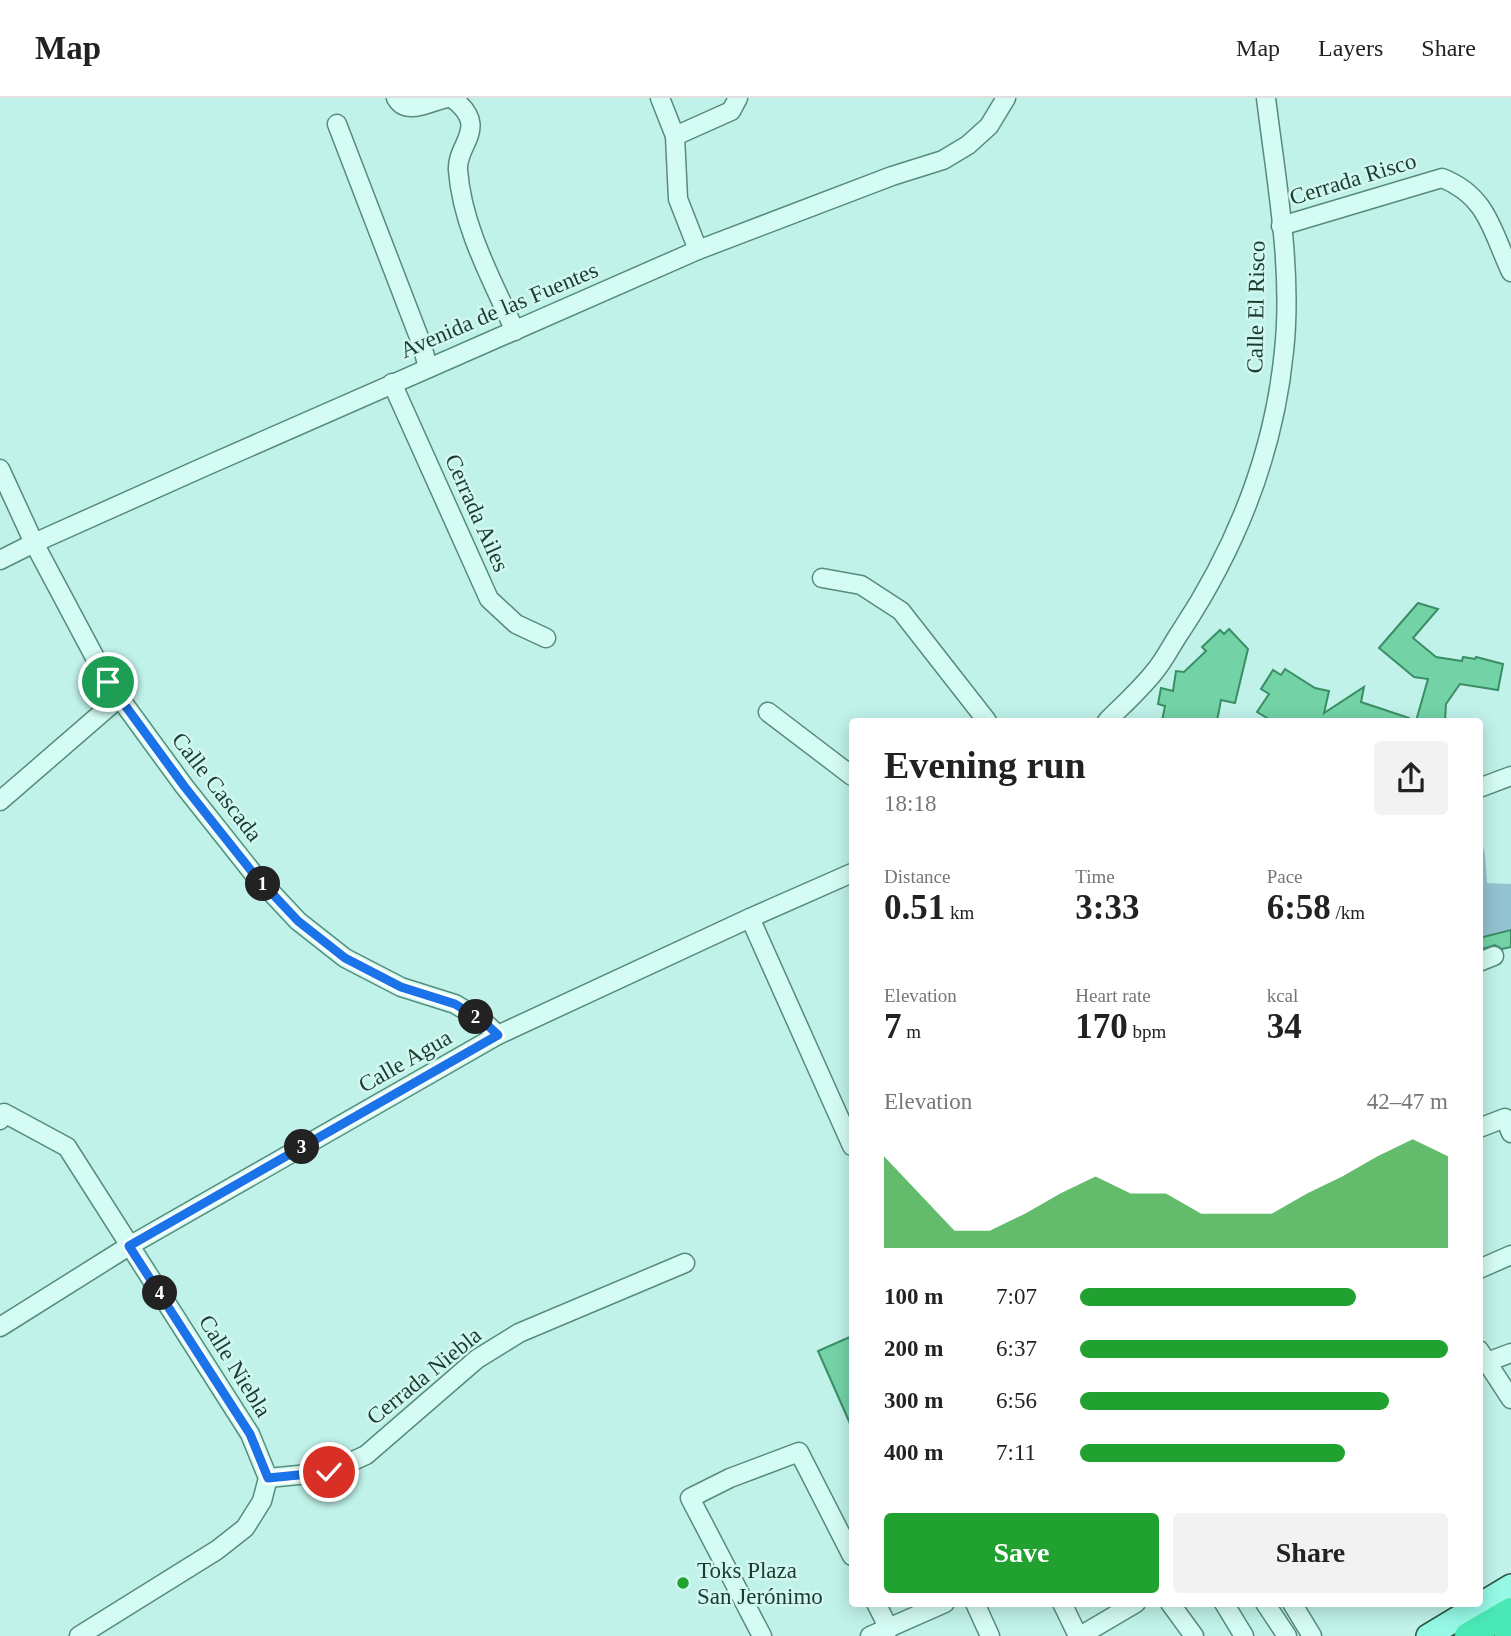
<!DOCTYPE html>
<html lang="en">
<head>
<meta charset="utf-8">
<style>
  :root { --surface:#fff; --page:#f2f2f2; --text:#222; --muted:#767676; --line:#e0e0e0; --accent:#21a12f }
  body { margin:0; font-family:"Times New Roman",serif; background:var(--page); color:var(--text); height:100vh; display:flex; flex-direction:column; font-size:26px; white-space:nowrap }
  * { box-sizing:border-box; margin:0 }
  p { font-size:23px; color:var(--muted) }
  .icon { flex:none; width:38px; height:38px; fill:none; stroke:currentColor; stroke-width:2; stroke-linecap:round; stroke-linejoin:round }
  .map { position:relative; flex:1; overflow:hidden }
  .details { position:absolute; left:849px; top:620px; width:634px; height:889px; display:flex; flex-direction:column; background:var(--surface); border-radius:7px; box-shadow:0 4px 18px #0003 }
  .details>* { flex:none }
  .pin { position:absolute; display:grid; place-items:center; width:60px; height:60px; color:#fff; margin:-30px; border:4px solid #fff; border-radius:50%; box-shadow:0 2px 7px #0007 }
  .km { position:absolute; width:35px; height:35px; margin:-18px; border-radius:50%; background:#222; color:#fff; font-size:19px; line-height:35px; text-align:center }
  .round { display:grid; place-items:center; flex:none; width:74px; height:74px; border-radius:7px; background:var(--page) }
  .headline { display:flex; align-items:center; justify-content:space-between; height:119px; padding:0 35px }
  h1 { font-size:38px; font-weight:800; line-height:52px }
  .figures { display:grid; grid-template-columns:repeat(3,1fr); gap:10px; height:119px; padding:7px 35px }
  .figures div { display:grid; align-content:center }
  .figures b { font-size:35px; font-weight:800 }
  .figures small { font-size:19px; font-weight:400 }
  .figures p { font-size:19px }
  .chart { height:196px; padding:14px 35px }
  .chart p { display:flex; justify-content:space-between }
  .chart svg { width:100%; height:126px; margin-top:7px; fill:var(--accent); opacity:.7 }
  .primary-button { display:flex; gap:14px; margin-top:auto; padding:14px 35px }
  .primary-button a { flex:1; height:80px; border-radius:7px; background:var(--accent); color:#fff; font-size:28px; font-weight:800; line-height:80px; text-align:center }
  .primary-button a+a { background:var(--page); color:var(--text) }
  ul { padding:0 35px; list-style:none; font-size:23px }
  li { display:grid; grid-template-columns:112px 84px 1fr; align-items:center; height:52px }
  li i { height:18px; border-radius:9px; background:var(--accent) }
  header { display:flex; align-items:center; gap:42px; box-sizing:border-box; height:98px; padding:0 35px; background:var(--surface); border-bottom:2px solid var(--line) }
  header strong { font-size:33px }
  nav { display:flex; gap:38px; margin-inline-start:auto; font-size:24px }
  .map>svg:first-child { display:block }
  .green { fill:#93c2d1 }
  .building { fill:#73d3a6; stroke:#3a8e65; stroke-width:2 }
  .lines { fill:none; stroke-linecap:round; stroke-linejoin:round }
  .minor-casing { stroke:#568c79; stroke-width:21 }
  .major-casing { stroke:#2b5a46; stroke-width:26 }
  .highway-casing { stroke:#2b5a46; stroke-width:30 }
  .minor { stroke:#d4fcf4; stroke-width:18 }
  .major { stroke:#95f8e5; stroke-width:23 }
  .highway { stroke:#49e8b5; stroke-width:26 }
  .route-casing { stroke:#fff; stroke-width:14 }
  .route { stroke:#1a73e8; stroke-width:9 }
  .poi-dot { fill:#21a12f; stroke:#d0f8f1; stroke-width:2.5 }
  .labels { text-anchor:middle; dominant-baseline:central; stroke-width:5; stroke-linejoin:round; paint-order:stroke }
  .street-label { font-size:23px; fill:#1c3b2e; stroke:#d0f8f1 }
  .poi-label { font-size:23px; fill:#1c3b2e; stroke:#d0f8f1; text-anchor:start }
</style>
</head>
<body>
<header>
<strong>Map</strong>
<nav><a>Map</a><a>Layers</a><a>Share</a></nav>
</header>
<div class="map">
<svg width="1511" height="1538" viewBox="0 0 1511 1538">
  <rect width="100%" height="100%" fill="#c0f2e9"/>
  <path class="green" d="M1480 737 1485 757 1487 785 1511 786V832L1479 840Z"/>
  <g class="building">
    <path d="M1418 505 1438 511 1413 540 1436 559 1462 563 1463 559 1475 561 1476 559 1503 566 1498 592 1460 586 1446 606 1445 623H1416L1428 581 1414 579 1379 550Z"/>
    <path d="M1229 531 1248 551 1235 605 1221 602 1217 623H1162L1165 608 1158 606 1161 590 1173 593 1176 573 1184 574 1206 553 1202 549 1220 532 1224 536Z"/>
    <path d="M1285 571 1315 590 1329 593 1324 615 1364 589 1361 604 1409 620V623H1272L1257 614 1269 596 1261 591 1273 572 1281 577Z"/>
    <path d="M1511 832V849L1502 851 1495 847 1479 852V840Z"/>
    <path d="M852 1238V1330L818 1253Z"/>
  </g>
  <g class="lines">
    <defs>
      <g id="minor">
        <path d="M396 0C407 20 433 1 449 0"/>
        <path d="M452 0C491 29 456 46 458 72 462 128 492 182 515 233"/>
        <path d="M660 0 675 38 678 101 698 152"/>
        <path d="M337 26 422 247 428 270"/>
        <path d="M675 38 731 13 738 0"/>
        <path d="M1281 128 1442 80C1488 98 1492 134 1511 174"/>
        <path d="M392 285 489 501 516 526 546 540"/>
        <path d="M0 371 34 445 108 584 184 688 253 775 298 823 345 860 401 889 455 906 483 923 498 937"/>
        <path d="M0 462 34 445 206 368 698 152 892 78 943 62 968 47 989 28 1006 0"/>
        <path d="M822 480 861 487 901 513 987 623"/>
        <path d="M768 614 852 678"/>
        <path d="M1107 623C1123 607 1141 591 1155 573 1165 561 1172 546 1181 533 1237 448 1274 356 1284 253 1293 171 1276 82 1266 0"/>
        <path d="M1479 690 1511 678"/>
        <path d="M0 703 119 600"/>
        <path d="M750 820 852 1048"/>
        <path d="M1479 864 1494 858"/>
        <path d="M0 1022 4 1015 67 1049 250 1336 268 1380 262 1403 245 1430 217 1452 79 1538"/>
        <path d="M1479 1030 1505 1020 1511 1035"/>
        <path d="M1479 1171 1511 1157"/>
        <path d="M0 1229 129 1148 498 937 750 820 852 775"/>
        <path d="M1479 1252 1511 1301"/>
        <path d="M1487 1264 1511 1255"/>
        <path d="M268 1380 329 1374 366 1357 477 1261 519 1235 685 1165"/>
        <path d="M876 1505 889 1531"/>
        <path d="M975 1505 990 1538"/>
        <path d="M1062 1505 1078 1538"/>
        <path d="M1170 1505 1194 1538"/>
        <path d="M1224 1505 1244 1538"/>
        <path d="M1265 1505 1287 1538"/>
        <path d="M1292 1505 1312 1538"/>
        <path d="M762 1538 690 1400 730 1380 799 1354 852 1458"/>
        <path d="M870 1538 945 1505"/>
        <path d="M1080 1538 1136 1505"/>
      </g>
      <path id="major" d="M1428 1538 1511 1488"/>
      <g id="highway">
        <path d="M1468 1538 1511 1513"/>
        <path d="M1508 1538 1511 1536"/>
      </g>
    </defs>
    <use href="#minor" class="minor-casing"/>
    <use href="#major" class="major-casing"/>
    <use href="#highway" class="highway-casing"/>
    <use href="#minor" class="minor"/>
    <use href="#major" class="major"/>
    <use href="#highway" class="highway"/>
  </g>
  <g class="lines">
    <defs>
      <path id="route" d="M108 584 184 688 253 775 298 823 345 860 401 889 455 906 483 923 498 937 129 1148 250 1336 268 1380 329 1374"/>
    </defs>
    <use href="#route" class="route-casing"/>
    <use href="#route" class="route"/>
  </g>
  <circle class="poi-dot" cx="683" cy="1485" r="7"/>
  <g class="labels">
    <g class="street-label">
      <text transform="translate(1353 81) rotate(-17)">Cerrada Risco</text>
      <text transform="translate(1256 209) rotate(-89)">Calle El Risco</text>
      <text transform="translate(499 212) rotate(-23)">Avenida de las Fuentes</text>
      <text transform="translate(477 415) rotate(66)">Cerrada Ailes</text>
      <text transform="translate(217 689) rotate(52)">Calle Cascada</text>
      <text transform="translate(405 963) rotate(-30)">Calle Agua</text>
      <text transform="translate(235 1268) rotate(58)">Calle Niebla</text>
      <text transform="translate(424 1278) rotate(-39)">Cerrada Niebla</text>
    </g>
    <g class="poi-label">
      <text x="697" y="1472">Toks Plaza<tspan x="697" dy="26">San Jerónimo</tspan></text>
    </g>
  </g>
</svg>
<div class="pin" style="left:108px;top:584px;background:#1e9e55"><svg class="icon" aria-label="arrive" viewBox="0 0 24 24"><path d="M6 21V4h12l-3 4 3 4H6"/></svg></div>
<div class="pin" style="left:329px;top:1374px;background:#d93025"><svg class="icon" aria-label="check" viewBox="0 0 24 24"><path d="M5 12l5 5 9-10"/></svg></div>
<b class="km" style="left:263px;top:786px">1</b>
<b class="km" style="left:476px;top:919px">2</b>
<b class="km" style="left:302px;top:1049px">3</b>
<b class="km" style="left:160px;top:1195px">4</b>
<section class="details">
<div class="headline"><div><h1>Evening run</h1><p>18:18</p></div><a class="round"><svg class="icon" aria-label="share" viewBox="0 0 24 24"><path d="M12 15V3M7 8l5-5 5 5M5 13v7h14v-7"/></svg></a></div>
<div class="figures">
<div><p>Distance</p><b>0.51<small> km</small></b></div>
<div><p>Time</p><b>3:33</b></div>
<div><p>Pace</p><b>6:58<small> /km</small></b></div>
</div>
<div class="figures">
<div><p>Elevation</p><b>7<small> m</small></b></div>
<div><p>Heart rate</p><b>170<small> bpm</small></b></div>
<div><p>kcal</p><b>34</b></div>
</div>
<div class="chart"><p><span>Elevation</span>42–47 m</p>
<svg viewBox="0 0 160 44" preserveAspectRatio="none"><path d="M0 44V12L10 25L20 38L30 38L40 32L50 25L60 19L70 25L80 25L90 32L100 32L110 32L120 25L130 19L140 12L150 6L160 12V44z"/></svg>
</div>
<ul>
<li><b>100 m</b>7:07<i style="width:75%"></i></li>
<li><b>200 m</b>6:37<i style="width:100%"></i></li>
<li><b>300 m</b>6:56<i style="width:84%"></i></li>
<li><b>400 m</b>7:11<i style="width:72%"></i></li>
</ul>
<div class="primary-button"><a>Save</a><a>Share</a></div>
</section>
</div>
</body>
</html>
